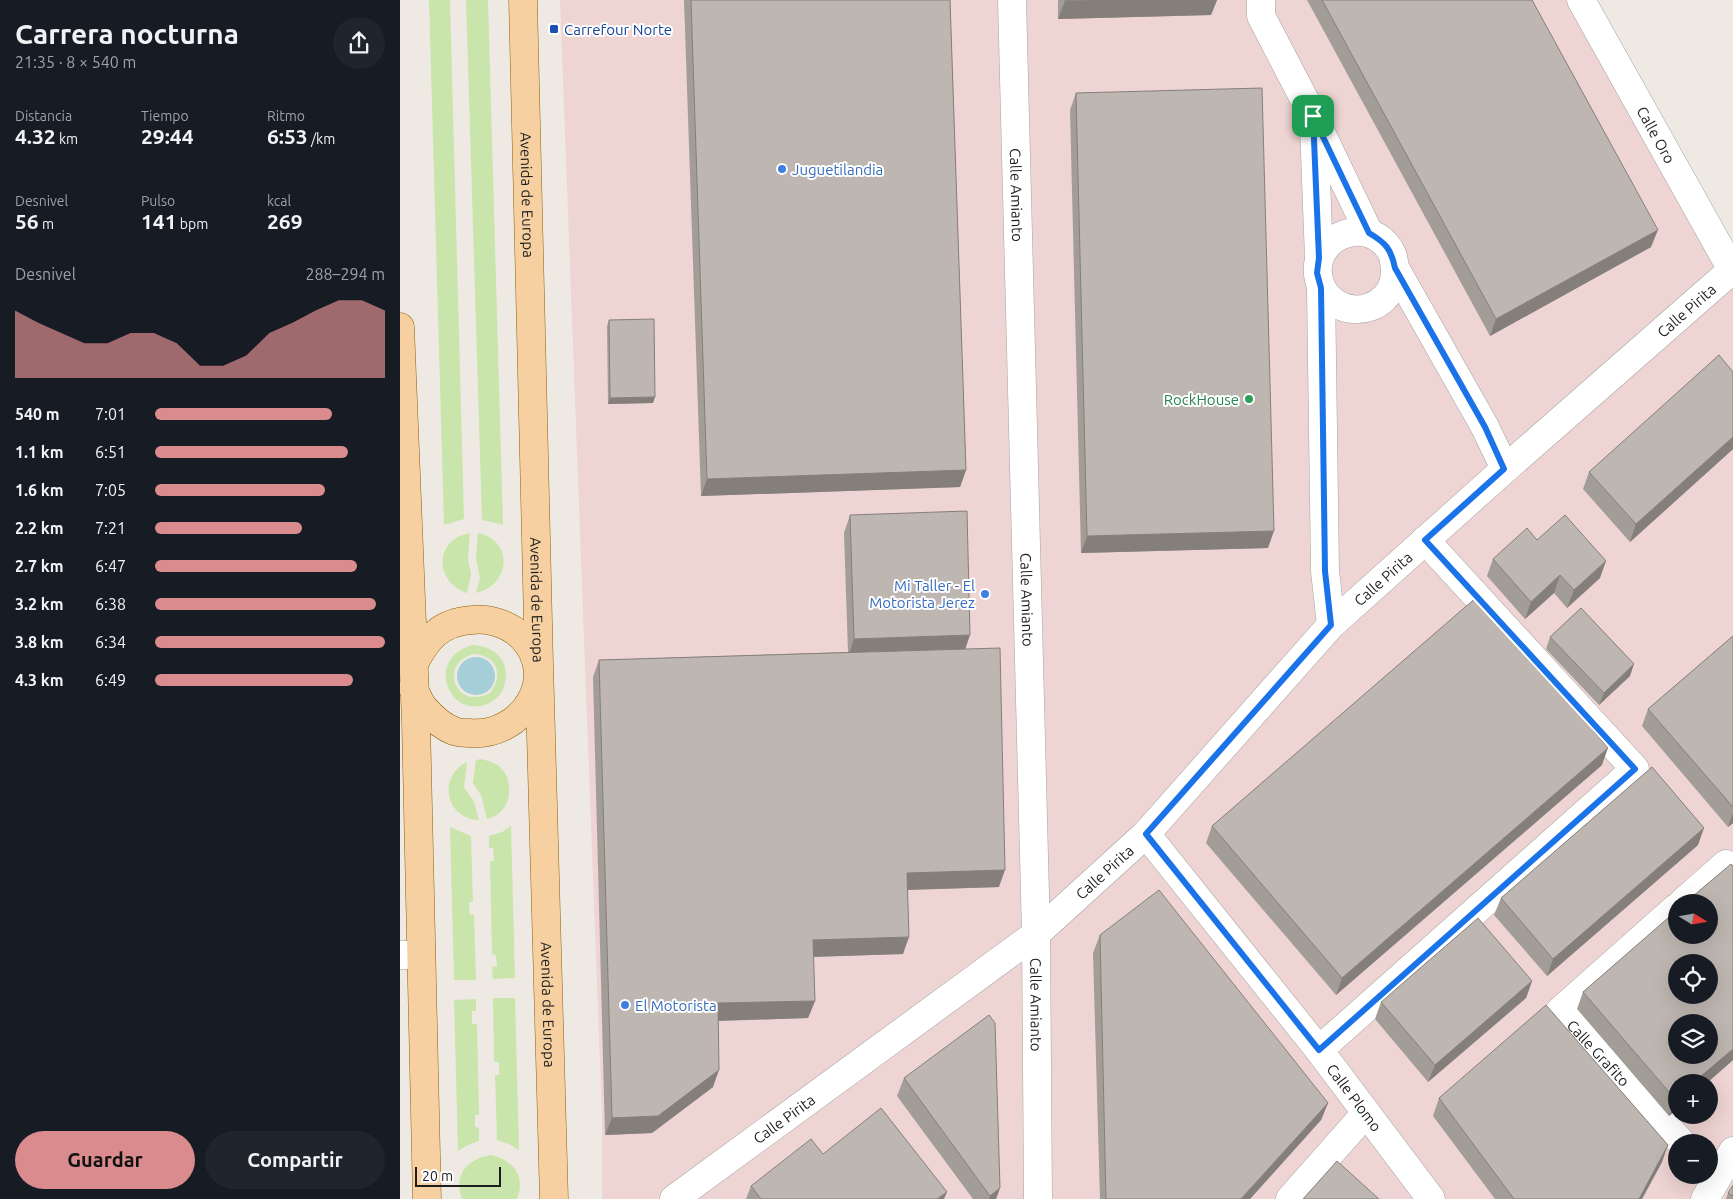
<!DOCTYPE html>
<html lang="es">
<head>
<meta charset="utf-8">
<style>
  :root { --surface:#171b24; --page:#20242c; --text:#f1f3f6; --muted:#9ea1a6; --accent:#da8b8d }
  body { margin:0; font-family:Ubuntu,sans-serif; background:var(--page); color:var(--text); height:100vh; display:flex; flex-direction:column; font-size:19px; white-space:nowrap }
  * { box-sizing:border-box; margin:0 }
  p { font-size:16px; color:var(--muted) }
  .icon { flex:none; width:28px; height:28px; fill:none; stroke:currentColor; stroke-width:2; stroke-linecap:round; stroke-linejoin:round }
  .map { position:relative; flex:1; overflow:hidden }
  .panel { display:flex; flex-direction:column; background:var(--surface); width:400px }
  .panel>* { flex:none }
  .needle { width:32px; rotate:101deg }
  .controls { position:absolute; left:1268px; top:894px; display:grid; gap:10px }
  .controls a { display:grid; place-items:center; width:50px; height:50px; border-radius:50%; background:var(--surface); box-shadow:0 5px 20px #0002; font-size:25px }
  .scale { position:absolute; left:15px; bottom:12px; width:86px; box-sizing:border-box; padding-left:5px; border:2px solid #1d1d1d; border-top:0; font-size:14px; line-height:18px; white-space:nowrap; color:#1d1d1d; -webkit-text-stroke:4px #fff; paint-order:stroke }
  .pin { position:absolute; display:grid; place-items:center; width:42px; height:42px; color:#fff; margin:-21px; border-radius:10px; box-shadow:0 2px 8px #0006 }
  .round { display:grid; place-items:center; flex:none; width:52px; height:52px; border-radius:26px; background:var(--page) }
  .head { display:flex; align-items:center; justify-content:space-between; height:85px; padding:0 15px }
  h1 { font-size:28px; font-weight:700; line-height:38px }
  .figures { display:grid; grid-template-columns:repeat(3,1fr); gap:8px; height:85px; padding:5px 15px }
  .figures div { display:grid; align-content:center }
  .figures b { font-size:21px; font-weight:700 }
  .figures small { font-size:14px; font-weight:400 }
  .figures p { font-size:14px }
  .chart { height:140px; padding:10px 15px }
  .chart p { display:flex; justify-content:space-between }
  .chart svg { width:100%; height:90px; margin-top:5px; fill:var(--accent); opacity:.7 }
  .button { display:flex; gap:10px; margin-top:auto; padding:10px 15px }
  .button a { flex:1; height:58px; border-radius:30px; background:var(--accent); color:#111; font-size:20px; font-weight:700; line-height:58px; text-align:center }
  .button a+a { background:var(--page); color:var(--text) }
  ul { padding:0 15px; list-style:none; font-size:16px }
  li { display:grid; grid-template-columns:80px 60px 1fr; align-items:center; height:38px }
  li i { height:12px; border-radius:6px; background:var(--accent) }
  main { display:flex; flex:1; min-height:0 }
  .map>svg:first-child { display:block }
  .commercial { fill:#eed4d3; fill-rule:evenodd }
  .grass { fill:#c9e5ab; fill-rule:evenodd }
  .water { fill:#a6ced9 }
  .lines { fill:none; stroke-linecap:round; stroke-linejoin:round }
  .minor-casing { stroke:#a4a4a4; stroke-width:29 }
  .major-casing { stroke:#8d6008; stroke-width:29 }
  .minor { stroke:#fff; stroke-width:28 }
  .major { stroke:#f6d0a0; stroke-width:28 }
  .wall { fill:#a39d97 }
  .shaded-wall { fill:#857f7b }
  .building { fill:#beb6b0; stroke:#857f7b; fill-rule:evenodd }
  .route-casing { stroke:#fff; stroke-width:10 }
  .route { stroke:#1a73e8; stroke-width:6 }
  .transit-dot { fill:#1a4fb4; stroke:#fff; stroke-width:2 }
  .shop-dot { fill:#3f7fe0; stroke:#fff; stroke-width:2 }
  .leisure-dot { fill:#2e9e5b; stroke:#fff; stroke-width:2 }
  .labels { text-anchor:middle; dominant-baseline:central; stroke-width:4; stroke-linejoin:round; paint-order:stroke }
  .transit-label { font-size:15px; fill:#164399; stroke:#fff; text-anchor:start }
  .street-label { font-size:15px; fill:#1d1d1d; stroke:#fff }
  .shop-label { font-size:15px; fill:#366cbe; stroke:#fff; text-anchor:start }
  .leisure-label { font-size:15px; fill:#27864d; stroke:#fff; text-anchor:end }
</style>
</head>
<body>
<main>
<section class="panel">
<div class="head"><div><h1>Carrera nocturna</h1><p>21:35 · 8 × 540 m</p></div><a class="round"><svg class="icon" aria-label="share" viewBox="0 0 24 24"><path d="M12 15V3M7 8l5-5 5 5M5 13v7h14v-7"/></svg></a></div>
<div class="figures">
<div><p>Distancia</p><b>4.32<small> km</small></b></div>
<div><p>Tiempo</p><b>29:44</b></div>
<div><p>Ritmo</p><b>6:53<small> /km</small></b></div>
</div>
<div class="figures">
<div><p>Desnivel</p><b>56<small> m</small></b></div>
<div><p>Pulso</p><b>141<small> bpm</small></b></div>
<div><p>kcal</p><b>269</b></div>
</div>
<div class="chart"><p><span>Desnivel</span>288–294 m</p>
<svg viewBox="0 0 160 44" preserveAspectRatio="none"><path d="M0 44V11L10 17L20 22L30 27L40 27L50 22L60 22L70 27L80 38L90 38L100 33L110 22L120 17L130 11L140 6L150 6L160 11V44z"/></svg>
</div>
<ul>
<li><b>540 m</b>7:01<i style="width:77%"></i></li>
<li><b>1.1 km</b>6:51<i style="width:84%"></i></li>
<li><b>1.6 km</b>7:05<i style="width:74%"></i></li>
<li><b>2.2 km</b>7:21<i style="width:64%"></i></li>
<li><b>2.7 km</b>6:47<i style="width:88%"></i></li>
<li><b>3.2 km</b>6:38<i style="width:96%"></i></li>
<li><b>3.8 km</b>6:34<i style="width:100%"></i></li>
<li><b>4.3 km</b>6:49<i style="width:86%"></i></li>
</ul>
<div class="button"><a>Guardar</a><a>Compartir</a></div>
</section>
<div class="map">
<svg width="1333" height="1199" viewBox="0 0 1333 1199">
  <rect width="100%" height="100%" fill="#eeeae3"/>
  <path class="commercial" d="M160 0H1196L1333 247V1190L1327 1199H202V1117ZM1276 902H1309V935H1276ZM1276 962H1309V995H1276ZM1276 1022H1309V1055H1276ZM1276 1082H1309V1115H1276ZM1276 1142H1309V1175H1276Z"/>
  <g class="grass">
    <path d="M29 0H50L64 519 44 525Z"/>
    <path d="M66 0H88L103 525 82 520Z"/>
    <path d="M70 533 68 559 71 574 67 593C34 582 34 539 70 533Z"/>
    <path d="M78 533C113 540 112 584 76 593L80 578 76 558Z"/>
    <path d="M72 645C97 646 113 664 103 689 101 695 96 699 91 702 52 724 22 660 72 645ZM73 654C97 655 104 675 90 693 56 711 38 664 73 654Z"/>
    <path d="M81 759C88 761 94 762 100 767 116 782 111 814 87 819L81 795 73 783 76 760Z"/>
    <path d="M67 762 64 787 74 802 79 820C46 819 37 776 67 762Z"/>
    <path d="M111 826 115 978 93 979 92 967 97 966 96 955 92 954 90 861H94L93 848H89V836L102 832Z"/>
    <path d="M50 827 71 836 73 902H69L70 915 74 914 76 980H54Z"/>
    <path d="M93 998H115L119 1150 109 1144 97 1140 95 1075H99V1062H94Z"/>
    <path d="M76 999V1011H72V1024H77L79 1115H75V1127L79 1128V1141L68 1145 58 1151 54 1000Z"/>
    <path d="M91 1155C113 1160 126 1176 117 1199H62C53 1175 67 1159 91 1155Z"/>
  </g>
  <circle class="water" cx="76" cy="676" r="19"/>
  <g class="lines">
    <defs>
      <g id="minor">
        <path id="s1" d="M612 0 636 934 638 1199"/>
        <path d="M861 0V16L913 116 969 233"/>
        <path d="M914 127 919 258"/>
        <path d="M995 268C995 273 995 279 993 284 985 307 957 316 937 304 927 298 922 291 919 280 908 235 972 212 992 254 994 258 994 264 995 268L1085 427 1105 469"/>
        <path d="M921 288 925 571 931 625"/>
        <path id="s2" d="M746 834 919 1050 1031 1199"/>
        <path d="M1283 902 1326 864 1333 872"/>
        <path id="s3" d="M1276 908 1160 1011 1281 1142"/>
        <path d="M0 955H21"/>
        <path d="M919 1050 1235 769 1025 540"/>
        <path id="s4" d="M274 1199 636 934 746 834 931 625 1105 469 1332 270 1181 0"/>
        <path d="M890 1199 966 1113"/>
        <path d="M1305 1199 1333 1151"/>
      </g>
      <g id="major">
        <path id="s5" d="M123 0 139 663 154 1199"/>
        <path d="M0 327 16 722 27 1199"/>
        <path d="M13 666C26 639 40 622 72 620 89 618 108 624 121 636 162 677 122 738 69 733 65 733 59 733 54 731 43 727 32 717 24 708 20 703 17 695 13 688"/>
      </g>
    </defs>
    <use href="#minor" class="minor-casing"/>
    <use href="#major" class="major-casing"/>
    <use href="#minor" class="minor"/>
    <use href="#major" class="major"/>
  </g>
  <g class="wall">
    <path d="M284 0H550L566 470 560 487 301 496Z"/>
    <path d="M658 0H817L811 15 658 19Z"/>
    <path d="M907 0H1132L1251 247 1090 336Z"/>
    <path d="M676 93 868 548 681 553 670 110Z"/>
    <path d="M209 320 253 403 208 404 207 326Z"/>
    <path d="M1333 372V449L1230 542 1183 489 1189 472Z"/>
    <path d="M450 515 566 649 599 887 508 890 503 954 413 957 415 1001 408 1018 318 1021 313 1087 252 1133 205 1135 193 677 199 660 448 652 444 533Z"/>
    <path d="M1137 540 1200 578 1167 608 1154 593 1125 619 1087 576 1093 559Z"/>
    <path d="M1333 636V823L1328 827 1242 726 1248 709Z"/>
    <path d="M1150 637 1230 676 1199 705 1146 649Z"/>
    <path d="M1202 765 936 995 806 843 812 826Z"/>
    <path d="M1298 845 1147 976 1094 915 1101 898Z"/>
    <path d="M1333 866V1060L1308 1082H1276V1110L1269 1116 1177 1009 1183 992Z"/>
    <path d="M700 935 928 1103 921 1120 850 1199H700L693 953Z"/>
    <path d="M1132 981 1126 998 1028 1082 975 1019 981 1002Z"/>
    <path d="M504 1078 600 1188 596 1199H573L497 1096Z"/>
    <path d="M1039 1098 1262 1162 1242 1199H1095L1033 1116Z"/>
    <path d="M423 1154 544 1199H346L351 1186Z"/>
    <path d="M1333 1185V1199H1326L1328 1193Z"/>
  </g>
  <g class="shaded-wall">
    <path d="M729 0H817L811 15 658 19 665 1Z"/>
    <path d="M1258 230 1251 247 1090 336 1096 319Z"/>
    <path d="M255 397 253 403 208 404 210 398Z"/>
    <path d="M1333 437V449L1230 542 1236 524Z"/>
    <path d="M566 470 560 487 301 496 307 479Z"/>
    <path d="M874 531 868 548 681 553 687 536Z"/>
    <path d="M1206 561 1200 578 1167 608 1174 590Z"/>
    <path d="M1160 575 1154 593 1125 619 1131 602Z"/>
    <path d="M570 635 564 653 448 657 454 639Z"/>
    <path d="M1234 664 1230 676 1199 705 1204 693Z"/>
    <path d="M1208 748 1202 765 936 995 942 978Z"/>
    <path d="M1333 813V823L1328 827Z"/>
    <path d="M1304 828 1298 845 1147 976 1153 959Z"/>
    <path d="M605 870 599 887 501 890 507 873Z"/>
    <path d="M509 937 503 954 407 957 413 940Z"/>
    <path d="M1132 981 1126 998 1028 1082 1035 1065Z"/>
    <path d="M415 1001 408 1018 311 1021 318 1003Z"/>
    <path d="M1333 1049V1060L1308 1082H1294Z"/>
    <path d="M319 1070 313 1087 252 1133 205 1135 212 1118Z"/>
    <path d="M1276 1098V1110L1269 1116 1275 1099Z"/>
    <path d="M928 1103 921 1120 850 1199H841Z"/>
    <path d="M1268 1145 1262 1162 1242 1199H1239Z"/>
    <path d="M600 1188 596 1199H589L590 1196Z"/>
    <path d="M547 1192 544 1199H537Z"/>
  </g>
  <g class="building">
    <path d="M291 0H550L566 470 307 479Z"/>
    <path d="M665 0H729L665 1Z"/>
    <path d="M922 0H1132L1258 230 1096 319Z"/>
    <path d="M862 88 874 531 687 536 676 93Z"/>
    <path d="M254 319 255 397 210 398 209 320Z"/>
    <path d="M1319 355 1333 372V437L1236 524 1189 472Z"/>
    <path d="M567 511 570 635 454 639 450 515Z"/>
    <path d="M1165 515 1206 561 1174 590 1160 575 1131 602 1093 559 1127 528 1137 540Z"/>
    <path d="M1078 596 1208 748 942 978 812 826Z"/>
    <path d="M1181 608 1234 664 1204 693 1150 637Z"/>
    <path d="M1333 636V807L1248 709Z"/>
    <path d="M600 648 605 870 507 873 509 937 413 940 415 1001 318 1003 319 1070 258 1116 212 1118 199 660Z"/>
    <path d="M1252 767 1304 828 1153 959 1101 898Z"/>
    <path d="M1331 864 1333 866V1049L1294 1082H1276V1098L1275 1099 1183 992 1276 911V935H1309V902H1286ZM1276 962H1309V995H1276ZM1276 1022H1309V1055H1276Z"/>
    <path d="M759 890 928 1103 841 1199H706L700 935Z"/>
    <path d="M1078 918 1132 981 1035 1065 981 1002Z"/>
    <path d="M1146 1005 1268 1145 1239 1199H1114L1039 1098Z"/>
    <path d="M589 1015 595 1023 600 1188 590 1196 504 1078Z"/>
    <path d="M481 1108 547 1192 537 1199H361L351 1186 411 1139 423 1154Z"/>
    <path d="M937 1161 979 1199H903Z"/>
    <path d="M1333 1185V1196L1328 1193Z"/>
  </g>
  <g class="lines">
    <defs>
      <path id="route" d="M913 116 969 233C986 243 991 249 995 268L1085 427 1104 469 1025 540 1235 769 919 1050 746 834 931 625 925 571 921 288 917 273 919 258Z"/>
    </defs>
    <use href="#route" class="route-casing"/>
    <use href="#route" class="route"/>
  </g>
  <rect class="transit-dot" x="149" y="24" width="10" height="10" rx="2.5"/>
  <g class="shop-dot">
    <circle cx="382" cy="169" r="5"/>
    <circle cx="585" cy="594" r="5"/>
    <circle cx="225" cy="1005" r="5"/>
  </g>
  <circle class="leisure-dot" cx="849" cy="399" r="5"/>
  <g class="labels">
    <g class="transit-label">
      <text x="164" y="29">Carrefour Norte</text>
    </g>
    <g class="street-label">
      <text transform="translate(1256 135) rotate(61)">Calle Oro</text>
      <text stroke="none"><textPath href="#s5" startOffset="195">Avenida de Europa</textPath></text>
      <text stroke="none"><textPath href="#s1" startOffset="195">Calle Amianto</textPath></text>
      <text stroke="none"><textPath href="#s4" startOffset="1351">Calle Pirita</textPath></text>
      <text stroke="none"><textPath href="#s4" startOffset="946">Calle Pirita</textPath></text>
      <text stroke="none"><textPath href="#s1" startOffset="600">Calle Amianto</textPath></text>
      <text stroke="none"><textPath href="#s5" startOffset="600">Avenida de Europa</textPath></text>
      <text stroke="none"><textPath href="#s4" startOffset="541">Calle Pirita</textPath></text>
      <text stroke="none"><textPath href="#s5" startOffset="1005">Avenida de Europa</textPath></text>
      <text stroke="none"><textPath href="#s1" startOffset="1005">Calle Amianto</textPath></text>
      <text stroke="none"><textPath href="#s3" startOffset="212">Calle Grafito</textPath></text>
      <text stroke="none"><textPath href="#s2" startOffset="336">Calle Plomo</textPath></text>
      <text stroke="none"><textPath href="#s4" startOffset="136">Calle Pirita</textPath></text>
    </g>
    <g class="shop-label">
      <text x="392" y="169">Juguetilandia</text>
      <text x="575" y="585" text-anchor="end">Mi Taller - El<tspan x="575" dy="17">Motorista Jerez</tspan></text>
      <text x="235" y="1005">El Motorista</text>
    </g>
    <g class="leisure-label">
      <text x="839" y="399">RockHouse</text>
    </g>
  </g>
</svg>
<div class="controls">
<a><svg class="needle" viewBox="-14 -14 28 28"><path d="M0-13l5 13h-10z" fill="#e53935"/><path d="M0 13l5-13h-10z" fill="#9ea1a6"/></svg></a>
<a><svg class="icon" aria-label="locate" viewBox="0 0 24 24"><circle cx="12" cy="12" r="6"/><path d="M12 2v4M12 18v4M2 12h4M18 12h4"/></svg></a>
<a><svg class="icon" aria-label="layers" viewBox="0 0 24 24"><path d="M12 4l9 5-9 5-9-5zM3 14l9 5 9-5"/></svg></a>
<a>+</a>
<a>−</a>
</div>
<div class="scale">20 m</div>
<div class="pin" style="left:913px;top:116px;background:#1e9e55"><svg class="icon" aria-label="arrive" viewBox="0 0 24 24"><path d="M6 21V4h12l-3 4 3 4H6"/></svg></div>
</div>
</main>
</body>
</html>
